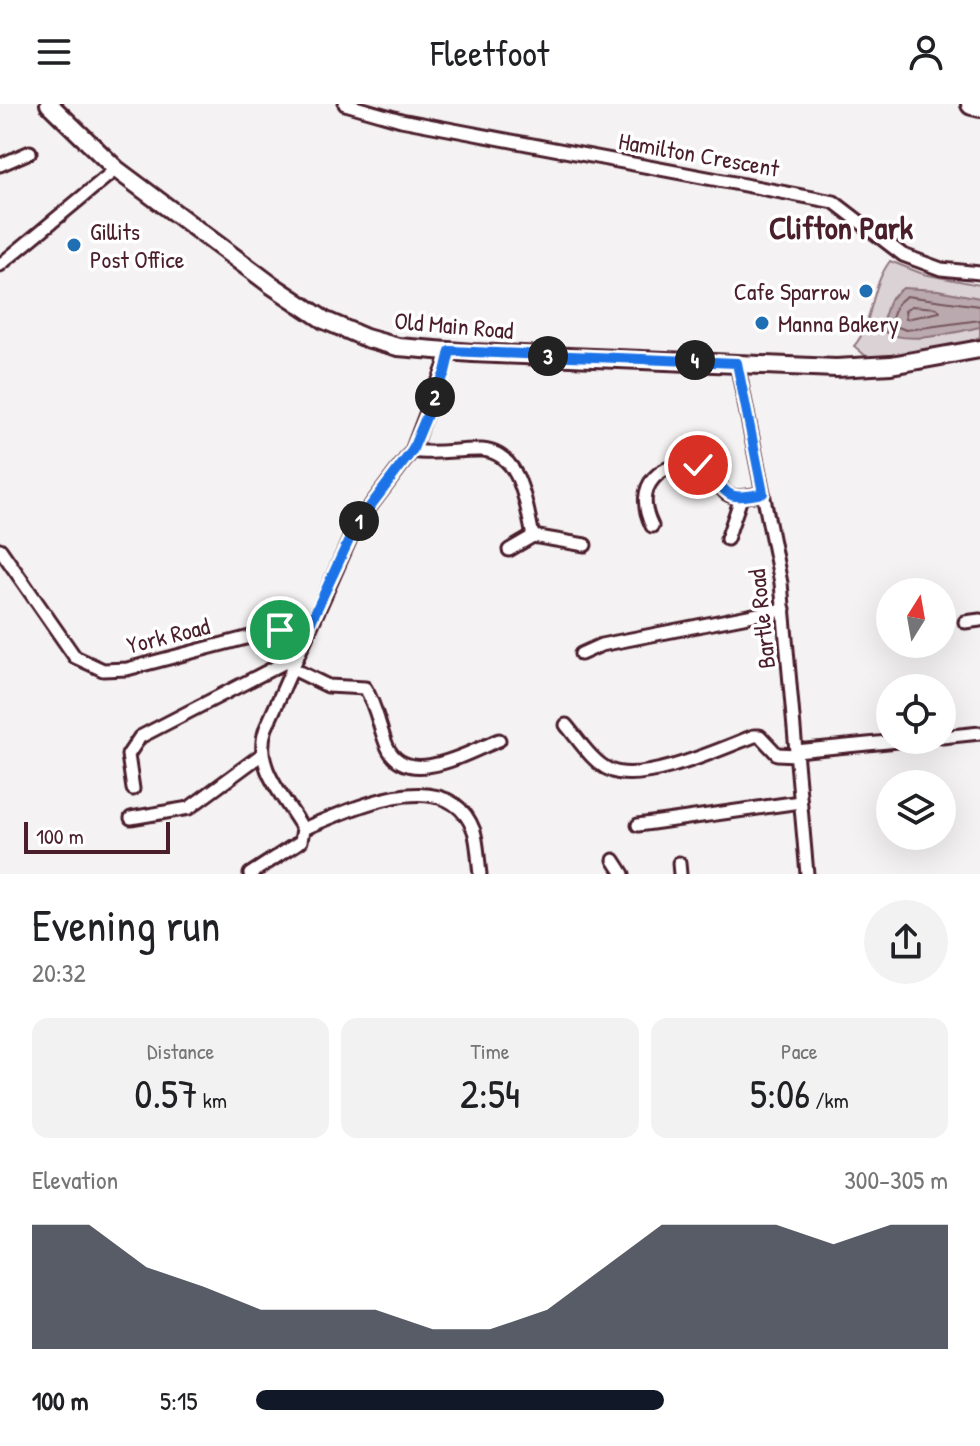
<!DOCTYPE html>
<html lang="en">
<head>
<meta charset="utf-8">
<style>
  :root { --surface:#fff; --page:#f2f2f2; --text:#202124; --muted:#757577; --accent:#111827 }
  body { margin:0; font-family:"Patrick Hand",sans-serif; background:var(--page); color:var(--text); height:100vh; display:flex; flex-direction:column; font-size:30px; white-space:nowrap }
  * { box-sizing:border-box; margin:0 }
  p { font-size:26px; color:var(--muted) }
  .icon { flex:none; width:44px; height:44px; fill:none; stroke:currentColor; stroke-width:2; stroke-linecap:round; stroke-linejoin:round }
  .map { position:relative; height:770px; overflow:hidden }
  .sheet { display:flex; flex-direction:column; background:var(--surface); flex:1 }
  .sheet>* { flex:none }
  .needle { width:52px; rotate:11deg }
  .controls { position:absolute; left:876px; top:474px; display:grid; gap:16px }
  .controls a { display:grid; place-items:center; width:80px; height:80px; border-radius:50%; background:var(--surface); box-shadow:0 8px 32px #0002; font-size:40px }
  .scale { position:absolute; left:24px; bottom:20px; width:146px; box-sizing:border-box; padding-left:8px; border:4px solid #4a1f2b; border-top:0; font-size:22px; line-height:28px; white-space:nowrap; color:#4a1f2b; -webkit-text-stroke:6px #fff; paint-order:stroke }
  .pin { position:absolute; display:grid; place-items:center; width:68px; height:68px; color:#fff; margin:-34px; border:4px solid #fff; border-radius:50%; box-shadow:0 2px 8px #0007 }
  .km { position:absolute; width:40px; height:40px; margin:-20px; border-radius:50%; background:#222; color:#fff; font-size:22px; line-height:40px; text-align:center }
  .round { display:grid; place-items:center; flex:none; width:84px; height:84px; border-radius:42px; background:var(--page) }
  .overview { display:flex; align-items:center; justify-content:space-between; height:136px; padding:0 32px }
  h1 { font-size:44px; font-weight:600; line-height:60px }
  .figures { display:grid; grid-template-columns:repeat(3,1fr); gap:12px; height:136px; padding:8px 32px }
  .figures div { display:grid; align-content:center; border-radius:16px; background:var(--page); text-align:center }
  .figures b { font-size:40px; font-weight:600 }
  .figures small { font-size:22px; font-weight:400 }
  .figures p { font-size:22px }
  .chart { height:224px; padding:16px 32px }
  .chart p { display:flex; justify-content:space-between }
  .chart svg { width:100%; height:144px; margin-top:8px; fill:var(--accent); opacity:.7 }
  ul { padding:0 32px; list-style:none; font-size:26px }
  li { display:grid; grid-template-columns:128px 96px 1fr; align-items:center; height:60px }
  li i { height:20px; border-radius:10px; background:var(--accent) }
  header { display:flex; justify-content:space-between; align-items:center; height:104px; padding:0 32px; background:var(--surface); font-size:36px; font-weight:600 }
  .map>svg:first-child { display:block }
  .green { fill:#dbd2d5; stroke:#927880; stroke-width:2 }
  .water { fill:#baa9ae; stroke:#8d727a; stroke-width:2 }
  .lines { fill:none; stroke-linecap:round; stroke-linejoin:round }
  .shore { stroke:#77565f; stroke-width:2 }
  .street-casing { stroke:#4a1f2b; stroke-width:17 }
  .secondary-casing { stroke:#4a1f2b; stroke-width:22 }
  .highway-casing { stroke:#4a1f2b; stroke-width:26 }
  .street { stroke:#fff; stroke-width:11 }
  .secondary { stroke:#fff; stroke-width:16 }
  .highway { stroke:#fff; stroke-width:20 }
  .route-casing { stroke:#fff; stroke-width:16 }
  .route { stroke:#1a73e8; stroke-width:10 }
  .poi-dot { fill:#1f6fb2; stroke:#fff; stroke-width:3 }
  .labels { text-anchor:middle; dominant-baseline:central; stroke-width:7; stroke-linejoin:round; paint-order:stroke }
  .street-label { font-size:24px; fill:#4a1f2b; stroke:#fff }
  .poi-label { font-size:24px; fill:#4a1f2b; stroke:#fff; text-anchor:start }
  .district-label { font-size:32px; font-weight:bold; fill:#4a1f2b; stroke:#fff }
</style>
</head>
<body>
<header><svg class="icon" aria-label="menu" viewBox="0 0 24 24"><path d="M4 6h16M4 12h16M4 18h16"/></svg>Fleetfoot<svg class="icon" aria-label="person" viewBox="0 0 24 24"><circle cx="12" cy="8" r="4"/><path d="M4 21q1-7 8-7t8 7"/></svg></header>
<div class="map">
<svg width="980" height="770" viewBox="0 0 980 770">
  <rect width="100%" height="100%" fill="#f4f2f2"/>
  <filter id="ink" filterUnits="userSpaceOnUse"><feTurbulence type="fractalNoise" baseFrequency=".0125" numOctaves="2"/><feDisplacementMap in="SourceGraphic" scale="16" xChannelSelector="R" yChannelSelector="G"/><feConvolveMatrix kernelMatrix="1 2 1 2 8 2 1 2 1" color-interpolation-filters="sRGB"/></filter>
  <g filter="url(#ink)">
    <path class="green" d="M890 157 923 170 980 181V233L940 248 867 253 854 242C873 221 870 183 890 157Z"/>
    <path class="water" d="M903 184 938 186 980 194V223C951 229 906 243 880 225L890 195Z"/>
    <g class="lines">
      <g class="shore">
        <path d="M911 202 937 204 940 208 906 215 905 207Z"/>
        <path d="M980 202 906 192 897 200 890 220 906 226 980 216"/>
      </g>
      <defs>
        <g id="street">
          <path d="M345 0 401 16 834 98 903 151 941 165 980 169"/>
          <path d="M0 61 30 48"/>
          <path d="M0 161 116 65"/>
          <path d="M737 259 781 479 807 770"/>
          <path d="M412 347C437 351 458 345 482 346 522 349 526 402 533 432L585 441"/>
          <path d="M652 422C632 381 660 356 701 361 732 377 708 402 763 389"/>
          <path d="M727 435 741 394"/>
          <path d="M0 445 75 553 103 566 127 565 284 524H308"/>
          <path d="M509 446 533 432"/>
          <path d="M965 518 980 516"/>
          <path d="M581 550 601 541 784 505"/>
          <path d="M291 564 328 582 365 584C376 601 379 623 387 642 406 686 471 647 499 636"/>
          <path d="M566 621C578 635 593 659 610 666 642 681 723 644 754 632H760L777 650 796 651"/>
          <path d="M942 633 980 629"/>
          <path d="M796 647 908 636"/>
          <path d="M133 685 128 651 140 633 297 552"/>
          <path d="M131 714 189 704 261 651"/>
          <path d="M638 721 800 698"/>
          <path d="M303 725C348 707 448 656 474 727 478 740 478 756 480 770"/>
          <path d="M614 756 623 770"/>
          <path d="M679 759 680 770"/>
          <path d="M250 770 301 737 303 725C285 693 252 663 266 624L356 421 412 347 450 247"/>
        </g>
        <path id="secondary" d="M49 0 116 65 270 180 324 216 366 234 398 243 473 249 836 264 891 261 980 245"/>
        <path id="highway" d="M972 0 980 2"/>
      </defs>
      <use href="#street" class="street-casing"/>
      <use href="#secondary" class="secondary-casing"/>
      <use href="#highway" class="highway-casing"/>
      <use href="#street" class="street"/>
      <use href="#secondary" class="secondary"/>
      <use href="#highway" class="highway"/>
    </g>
  </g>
  <g class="lines" filter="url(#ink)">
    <defs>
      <path id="route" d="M280 526 308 524 356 421 412 347 445 268 450 247 737 259 763 389C724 398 729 390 706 363L698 361"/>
    </defs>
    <use href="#route" class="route-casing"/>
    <use href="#route" class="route"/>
  </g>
  <g class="poi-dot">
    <circle cx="74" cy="141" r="8"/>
    <circle cx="866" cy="187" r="8"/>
    <circle cx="762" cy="219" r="8"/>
  </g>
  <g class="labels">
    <g class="street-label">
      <text transform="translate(699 50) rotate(10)">Hamilton Crescent</text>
      <text transform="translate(454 221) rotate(5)">Old Main Road</text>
      <text transform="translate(761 515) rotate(-96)">Bartle Road</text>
      <text transform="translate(168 531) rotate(-14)">York Road</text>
    </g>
    <g class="poi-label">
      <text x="90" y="127">Gillits<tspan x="90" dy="28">Post Office</tspan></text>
      <text x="850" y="187" text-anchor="end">Cafe Sparrow</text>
      <text x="778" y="219">Manna Bakery</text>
    </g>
    <g class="district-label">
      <text x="841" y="123">Clifton Park</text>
    </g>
  </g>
</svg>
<div class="controls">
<a><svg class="needle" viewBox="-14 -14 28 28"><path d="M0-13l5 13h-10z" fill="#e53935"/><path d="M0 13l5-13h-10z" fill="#757577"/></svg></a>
<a><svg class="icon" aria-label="locate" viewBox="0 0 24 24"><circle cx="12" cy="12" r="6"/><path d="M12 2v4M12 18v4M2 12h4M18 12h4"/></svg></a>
<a><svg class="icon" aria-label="layers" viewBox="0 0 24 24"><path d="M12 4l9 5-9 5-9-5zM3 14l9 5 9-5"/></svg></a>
</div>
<div class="scale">100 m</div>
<div class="pin" style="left:280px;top:526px;background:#1e9e55"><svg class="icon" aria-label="arrive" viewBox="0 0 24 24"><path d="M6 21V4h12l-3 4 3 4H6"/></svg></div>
<div class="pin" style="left:698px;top:361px;background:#d93025"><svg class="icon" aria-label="check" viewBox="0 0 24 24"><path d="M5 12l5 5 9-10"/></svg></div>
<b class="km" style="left:359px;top:417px">1</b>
<b class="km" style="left:435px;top:293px">2</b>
<b class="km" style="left:548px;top:252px">3</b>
<b class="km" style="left:695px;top:256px">4</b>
</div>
<section class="sheet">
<div class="overview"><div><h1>Evening run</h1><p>20:32</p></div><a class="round"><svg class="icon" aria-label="share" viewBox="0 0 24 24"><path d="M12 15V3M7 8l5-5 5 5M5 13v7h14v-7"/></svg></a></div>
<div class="figures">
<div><p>Distance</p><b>0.57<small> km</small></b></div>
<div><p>Time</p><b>2:54</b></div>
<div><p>Pace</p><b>5:06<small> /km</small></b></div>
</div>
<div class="chart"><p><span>Elevation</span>300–305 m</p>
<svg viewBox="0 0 160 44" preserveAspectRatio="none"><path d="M0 44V6L10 6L20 19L30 25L40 32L50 32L60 32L70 38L80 38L90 32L100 19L110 6L120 6L130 6L140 12L150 6L160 6V44z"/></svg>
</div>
<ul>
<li><b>100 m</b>5:15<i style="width:59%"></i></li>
</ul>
</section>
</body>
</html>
